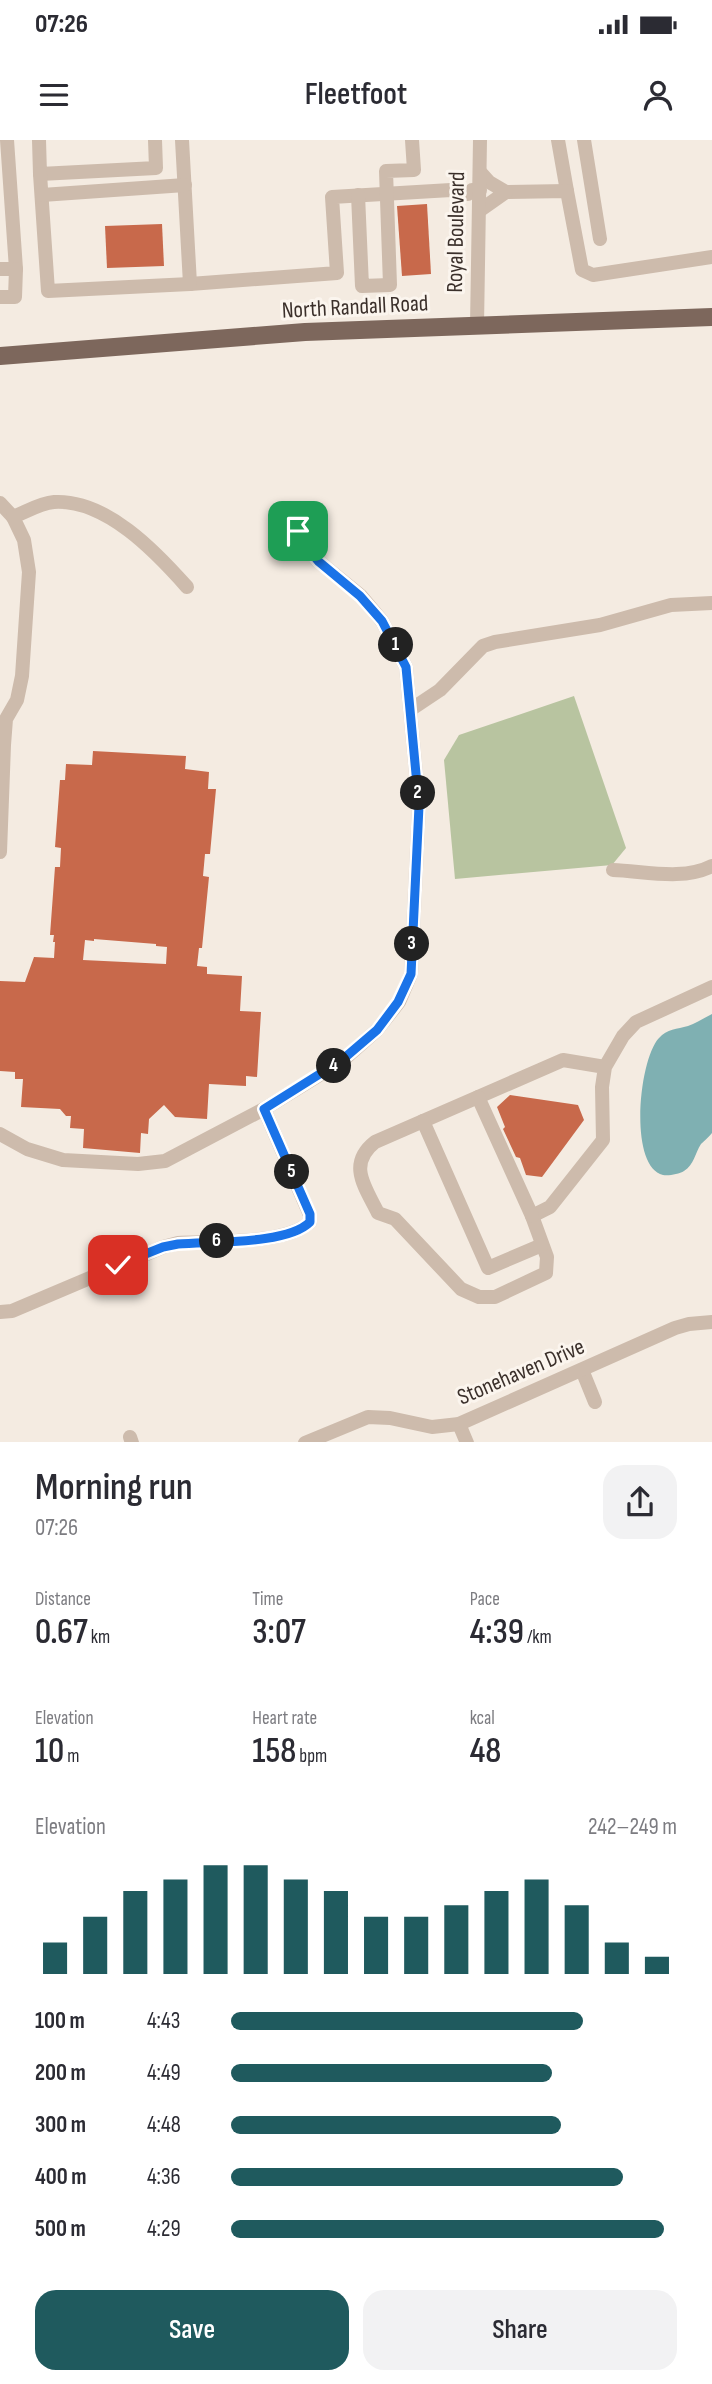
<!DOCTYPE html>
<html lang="en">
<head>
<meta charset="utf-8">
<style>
  :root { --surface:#fff; --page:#f2f2f3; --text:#2b2b33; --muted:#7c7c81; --accent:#1f5a5e }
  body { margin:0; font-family:"Sofia Sans Condensed",sans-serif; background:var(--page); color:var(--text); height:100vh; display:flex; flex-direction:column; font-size:26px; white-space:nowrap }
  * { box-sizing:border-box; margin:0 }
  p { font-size:23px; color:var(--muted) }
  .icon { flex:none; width:38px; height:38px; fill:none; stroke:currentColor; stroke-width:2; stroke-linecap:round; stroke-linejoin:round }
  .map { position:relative; height:1302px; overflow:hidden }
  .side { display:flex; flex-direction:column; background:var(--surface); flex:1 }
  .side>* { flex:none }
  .pin { position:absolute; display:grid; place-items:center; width:60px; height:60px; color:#fff; margin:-30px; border-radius:14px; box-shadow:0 4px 10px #0006 }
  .km { position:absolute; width:35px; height:35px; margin:-18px; border-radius:50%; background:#222; color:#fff; font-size:19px; line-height:35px; text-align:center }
  .round { display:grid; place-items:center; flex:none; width:74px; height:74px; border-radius:21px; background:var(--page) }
  .headline { display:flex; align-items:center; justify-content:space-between; height:119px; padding:0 35px }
  h1 { font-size:38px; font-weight:600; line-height:52px }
  .stats { display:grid; grid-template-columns:repeat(3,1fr); gap:10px; height:119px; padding:7px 35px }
  .stats div { display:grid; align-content:center }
  .stats b { font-size:35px; font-weight:600 }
  .stats small { font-size:19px; font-weight:400 }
  .stats p { font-size:19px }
  .chart { height:196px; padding:14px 35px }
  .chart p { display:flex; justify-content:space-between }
  .chart svg { width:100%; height:126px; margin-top:7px; stroke:var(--accent); stroke-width:6 }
  .cta { display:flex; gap:14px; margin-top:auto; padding:14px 35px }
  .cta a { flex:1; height:80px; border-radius:21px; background:var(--accent); color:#fff; font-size:28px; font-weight:600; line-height:80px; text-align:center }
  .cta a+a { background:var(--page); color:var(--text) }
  ul { padding:0 35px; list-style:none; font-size:23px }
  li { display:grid; grid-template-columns:112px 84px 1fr; align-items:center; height:52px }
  li i { height:18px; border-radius:9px; background:var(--accent) }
  .status { display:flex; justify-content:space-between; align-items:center; height:49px; padding:0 35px; background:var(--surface); direction:ltr }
  .status svg { height:19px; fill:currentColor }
  header { display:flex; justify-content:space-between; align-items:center; height:91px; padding:0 35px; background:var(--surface); font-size:32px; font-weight:600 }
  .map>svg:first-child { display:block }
  .green { fill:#b8c4a0 }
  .water { fill:#7fb0b2 }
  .building { fill:#c8694b; fill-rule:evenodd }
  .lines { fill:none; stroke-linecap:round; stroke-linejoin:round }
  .minor { stroke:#cdbbac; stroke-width:14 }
  .major { stroke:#7d675c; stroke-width:18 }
  .route-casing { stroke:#fff; stroke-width:14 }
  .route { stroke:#1a73e8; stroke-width:9 }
  .labels { text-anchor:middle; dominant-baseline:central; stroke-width:6; stroke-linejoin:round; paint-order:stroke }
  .street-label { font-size:23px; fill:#3b302b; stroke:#fbf5ee }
</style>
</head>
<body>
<div class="status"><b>07:26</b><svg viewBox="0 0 49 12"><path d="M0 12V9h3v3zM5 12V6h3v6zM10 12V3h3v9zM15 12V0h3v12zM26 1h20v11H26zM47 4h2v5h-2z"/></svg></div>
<header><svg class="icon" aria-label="menu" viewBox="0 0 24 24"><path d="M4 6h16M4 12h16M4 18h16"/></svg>Fleetfoot<svg class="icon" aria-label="person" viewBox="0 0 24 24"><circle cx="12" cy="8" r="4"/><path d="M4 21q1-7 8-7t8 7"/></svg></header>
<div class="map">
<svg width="712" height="1303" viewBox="0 0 712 1303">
  <rect width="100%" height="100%" fill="#f4ebe1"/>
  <path class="green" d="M574 556 626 708 612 725 455 739 444 620 459 595Z"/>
  <path class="water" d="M712 874V993C709 997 705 1000 701 1004 695 1013 694 1025 684 1031 679 1034 669 1036 663 1035 628 1026 639 919 659 898 667 889 677 889 688 886 696 883 704 878 712 874Z"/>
  <g class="building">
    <path d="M427 64 431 134 402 136 397 66Z"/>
    <path d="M162 84 164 126 107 128 105 86Z"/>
    <path d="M93 611 186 616 185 629 209 632 208 649H216L210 714H205L203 736 209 737 202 808H199L197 826 207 827V834L242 836 240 871 261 872 257 937 246 936V946L209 944 207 979 175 977 164 965 149 979 148 994 141 993 140 1013 83 1008 84 989 70 988 71 976H66L60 969 21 967 23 939H15V932L0 931V841L25 842 34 817 54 818 55 802H53L54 795H50L55 727H60L61 708 55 707 60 640H65L66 624 92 625ZM94 799 156 804V806L167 807 166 824 83 820 85 800 94 801Z"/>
    <path d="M510 955 578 965 584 980 542 1037 526 1035 520 1018 516 1017 503 989 505 987 497 967Z"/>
  </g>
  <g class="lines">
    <g class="minor">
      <path d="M39 0 40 34 156 28 155 0"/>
      <path d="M182 0 190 144 337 133 332 57 451 50 458 54H468L472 50H480"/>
      <path d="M558 0 567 51"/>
      <path d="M584 0 600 99"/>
      <path d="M40 34 48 151 190 144"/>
      <path d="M506 52 567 51 582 130 593 135 712 117"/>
      <path d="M42 55 185 45"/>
      <path d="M358 55 362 146 390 145 386 31 414 30 412 0"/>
      <path d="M479 71 506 52 489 42 480 32"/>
      <path d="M0 129H16L7 0"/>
      <path d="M0 157H15L16 129"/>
      <path d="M477 186 480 0"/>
      <path d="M0 363 13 377"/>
      <path d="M410 570 440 550 483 506 495 502 600 485 671 465 712 463"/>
      <path d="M0 712 4 605 6 579 17 560 22 536 29 432 24 400 13 377C26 372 40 363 54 362 106 359 156 412 187 447"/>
      <path d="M613 730C644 731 683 741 712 726"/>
      <path d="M605 927 563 920 375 1002C347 1024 365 1047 378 1073L395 1079 461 1149 479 1157H495L546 1133 547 1117 532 1076 550 1067 603 1000 602 947 605 927 623 896 636 882 712 847"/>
      <path d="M478 957 532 1076"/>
      <path d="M423 981 488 1128 542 1105"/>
      <path d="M0 994 27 1009 63 1020 138 1024 165 1021 264 969 342 921 377 890 399 862 411 834 419 666 406 527 382 481 361 456 318 421 304 404 298 391"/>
      <path d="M0 1172 12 1171 163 1107 178 1103C212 1101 286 1105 310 1082V1075L264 969"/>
      <path d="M582 1230 595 1262"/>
      <path d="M459 1284 467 1303"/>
      <path d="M130 1297 132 1303"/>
      <path d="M305 1303 368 1277 390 1278 432 1287 459 1284 675 1188 689 1184 712 1182"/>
    </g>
    <path class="major" d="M0 216 305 192 712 177"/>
  </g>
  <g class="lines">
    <defs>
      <path id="route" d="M118 1125 163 1107 178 1104C211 1101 287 1105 310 1082V1074L264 969 342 920 377 890 398 862 411 834 419 666 406 527 382 481 360 456 318 421 304 404 298 391"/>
    </defs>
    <use href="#route" class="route-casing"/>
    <use href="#route" class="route"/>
  </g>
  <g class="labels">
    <g class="street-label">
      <text transform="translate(456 92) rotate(-89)">Royal Boulevard</text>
      <text transform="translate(355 167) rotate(-3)">North Randall Road</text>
      <text transform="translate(521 1232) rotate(-23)">Stonehaven Drive</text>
    </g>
  </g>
</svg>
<div class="pin" style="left:298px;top:391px;background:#1e9e55"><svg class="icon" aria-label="arrive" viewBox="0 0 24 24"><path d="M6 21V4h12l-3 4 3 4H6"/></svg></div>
<div class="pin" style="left:118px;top:1125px;background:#d93025"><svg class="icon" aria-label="check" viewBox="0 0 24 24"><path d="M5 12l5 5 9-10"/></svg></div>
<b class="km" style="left:396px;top:505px">1</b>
<b class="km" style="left:418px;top:653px">2</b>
<b class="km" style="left:412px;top:804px">3</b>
<b class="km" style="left:334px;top:926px">4</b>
<b class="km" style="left:292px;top:1032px">5</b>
<b class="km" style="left:217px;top:1101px">6</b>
</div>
<section class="side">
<div class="headline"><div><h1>Morning run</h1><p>07:26</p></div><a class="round"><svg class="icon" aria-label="share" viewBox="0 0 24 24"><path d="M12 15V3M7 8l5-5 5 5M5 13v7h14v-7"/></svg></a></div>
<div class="stats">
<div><p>Distance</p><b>0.67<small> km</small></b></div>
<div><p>Time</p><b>3:07</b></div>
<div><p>Pace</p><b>4:39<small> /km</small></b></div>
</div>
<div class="stats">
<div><p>Elevation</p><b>10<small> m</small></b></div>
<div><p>Heart rate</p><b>158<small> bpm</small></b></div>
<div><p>kcal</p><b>48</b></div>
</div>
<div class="chart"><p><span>Elevation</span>242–249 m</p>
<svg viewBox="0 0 160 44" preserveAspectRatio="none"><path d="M5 44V33M15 44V24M25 44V15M35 44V11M45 44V6M55 44V6M65 44V11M75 44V15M85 44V24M95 44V24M105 44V20M115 44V15M125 44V11M135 44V20M145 44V33M155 44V38"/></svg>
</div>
<ul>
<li><b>100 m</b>4:43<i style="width:79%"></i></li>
<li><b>200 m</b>4:49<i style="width:72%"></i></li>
<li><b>300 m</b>4:48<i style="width:74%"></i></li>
<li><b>400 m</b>4:36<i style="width:88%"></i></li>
<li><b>500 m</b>4:29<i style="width:97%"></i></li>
</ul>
<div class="cta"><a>Save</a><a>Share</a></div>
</section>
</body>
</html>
